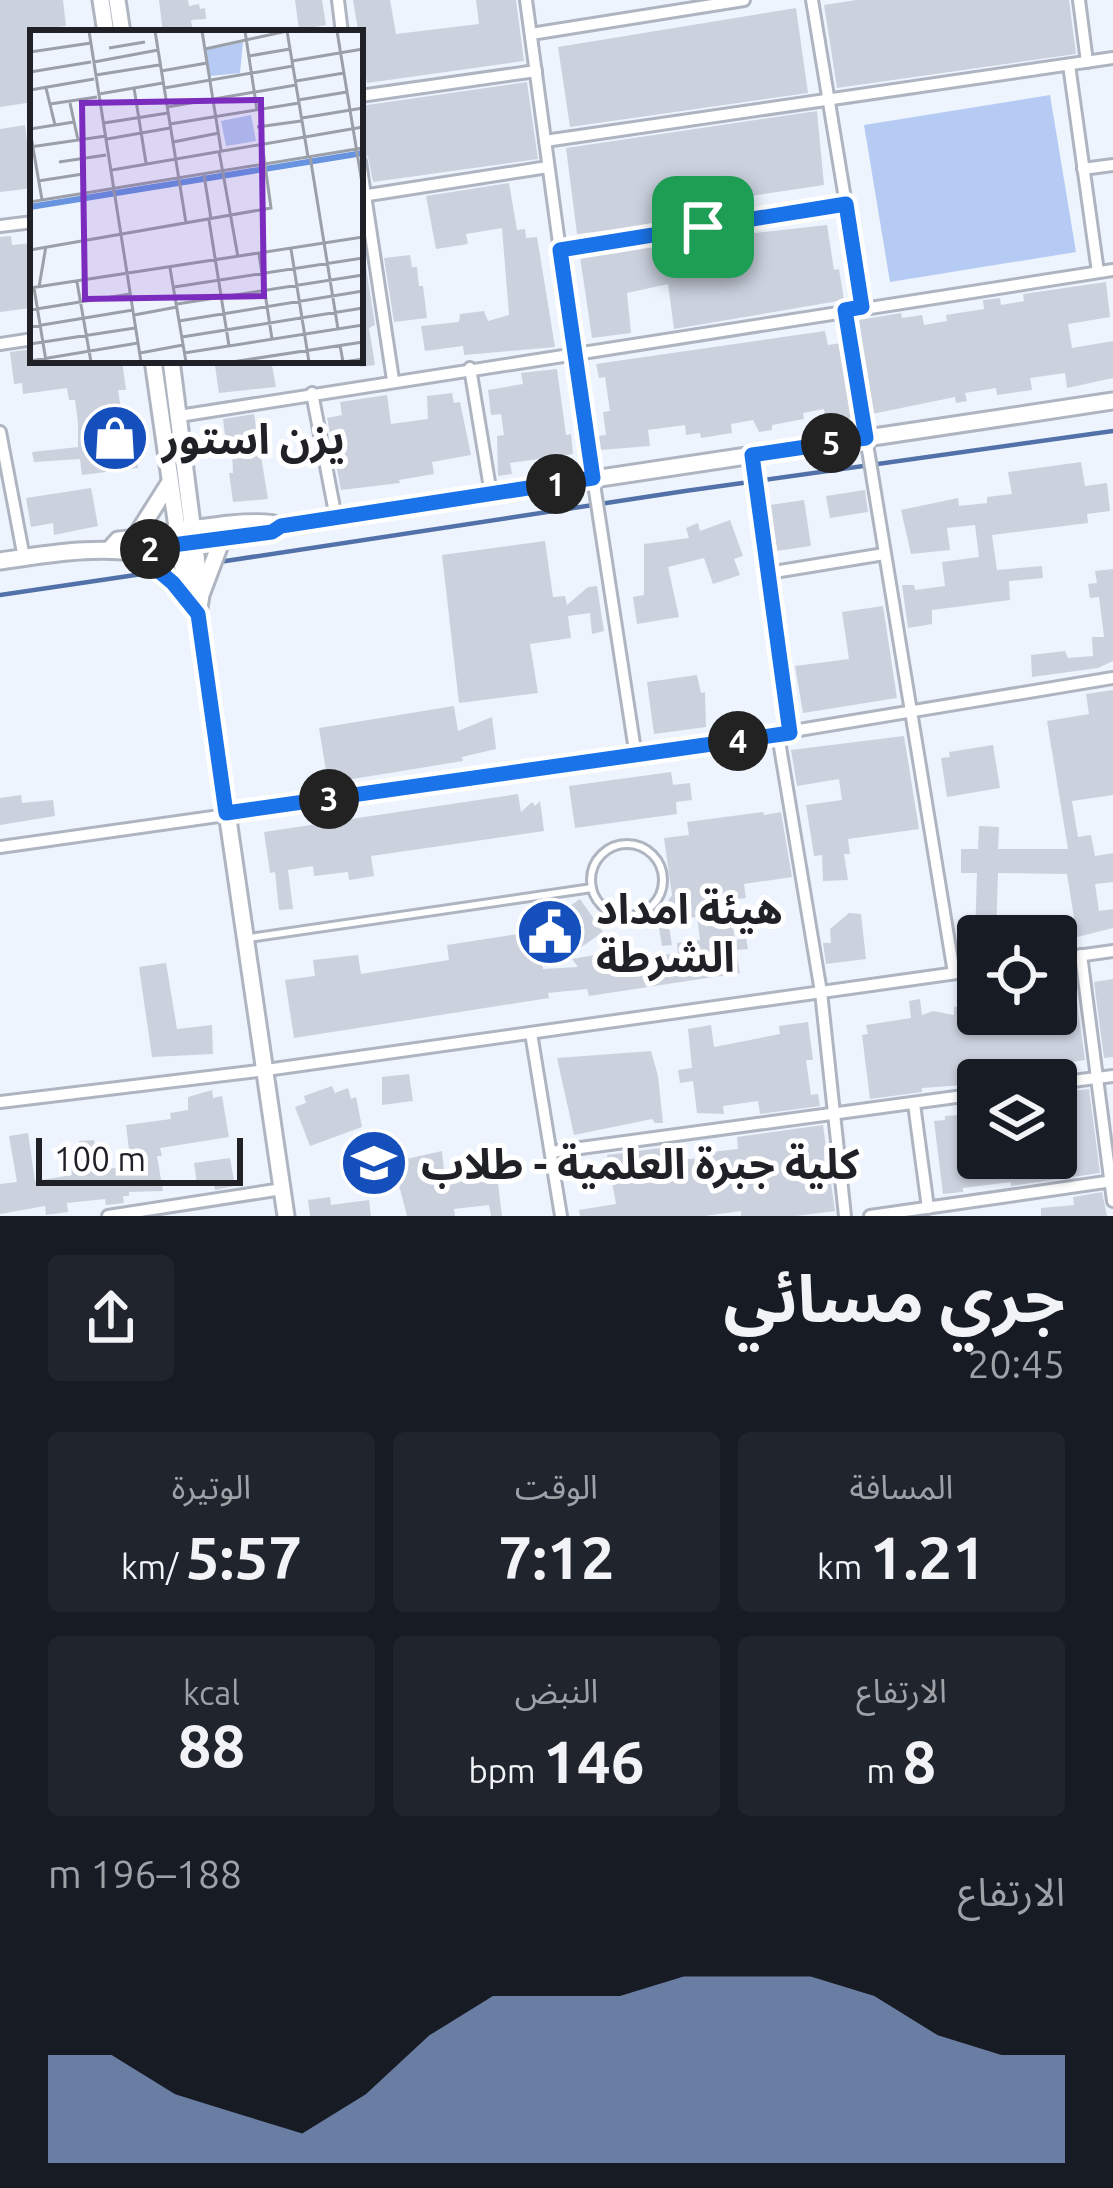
<!DOCTYPE html>
<html lang="ar">
<head>
<meta charset="utf-8">
<style>
  :root { --surface:#171b24; --page:#20242c; --text:#f1f3f6; --muted:#9ea1a6; --accent:#8ea9db }
  body { margin:0; font-family:Ubuntu,"Noto Sans Arabic",sans-serif; background:var(--page); color:var(--text); direction:rtl; height:100vh; display:flex; flex-direction:column; font-size:45px; white-space:nowrap }
  * { box-sizing:border-box; margin:0 }
  p { font-size:39px; color:var(--muted) }
  .icon { flex:none; width:66px; height:66px; fill:none; stroke:currentColor; stroke-width:2; stroke-linecap:round; stroke-linejoin:round }
  .map { position:relative; height:1216px; overflow:hidden; direction:ltr }
  .side { display:flex; flex-direction:column; background:var(--surface); flex:1 }
  .side>* { flex:none }
  .buttons { position:absolute; left:957px; top:915px; display:grid; gap:24px }
  .buttons a { display:grid; place-items:center; width:120px; height:120px; border-radius:12px; background:var(--surface); box-shadow:0 3px 9px #0004; font-size:60px }
  .scale { position:absolute; left:36px; bottom:30px; width:207px; box-sizing:border-box; padding-left:12px; border:6px solid #1f2126; border-top:0; font-size:33px; line-height:42px; white-space:nowrap; color:#1f2126; -webkit-text-stroke:9px #fff; paint-order:stroke }
  .pin { position:absolute; display:grid; place-items:center; width:102px; height:102px; color:#fff; margin:-51px; border-radius:24px; box-shadow:0 6px 18px #0006 }
  .km { position:absolute; width:60px; height:60px; margin:-30px; border-radius:50%; background:#222; color:#fff; font-size:33px; line-height:60px; text-align:center }
  .round { display:grid; place-items:center; flex:none; width:126px; height:126px; border-radius:12px; background:var(--page) }
  .overview { display:flex; align-items:center; justify-content:space-between; height:204px; padding:0 48px }
  h1 { font-size:66px; font-weight:700; line-height:90px }
  .figures { display:grid; grid-template-columns:repeat(3,1fr); gap:18px; height:204px; padding:12px 48px }
  .figures div { display:grid; align-content:center; border-radius:12px; background:var(--page); text-align:center }
  .figures b { font-size:60px; font-weight:700 }
  .figures small { font-size:33px; font-weight:400 }
  .figures p { font-size:33px }
  .chart { height:336px; padding:24px 48px }
  .chart p { display:flex; justify-content:space-between }
  .chart svg { width:100%; height:216px; margin-top:12px; fill:var(--accent); opacity:.7 }
  .map>svg:first-child { display:block }
  .green { fill:#b5cbf3 }
  .lines { fill:none; stroke-linecap:round; stroke-linejoin:round }
  .stream { stroke:#5271a9; stroke-width:4.5 }
  .building { fill:#cbd2de }
  .lane-casing { stroke:#aeb5c1; stroke-width:12 }
  .street-casing { stroke:#aeb5c1; stroke-width:16 }
  .secondary-casing { stroke:#aeb5c1; stroke-width:21 }
  .lane { stroke:#fff; stroke-width:6 }
  .street { stroke:#fff; stroke-width:10 }
  .secondary { stroke:#fff; stroke-width:15 }
  .route-casing { stroke:#fff; stroke-width:24 }
  .route { stroke:#1a73e8; stroke-width:15 }
  .labels { text-anchor:middle; dominant-baseline:central; stroke-width:10; stroke-linejoin:round; paint-order:stroke }
  .poi-label { font-size:42px; font-weight:bold; fill:#1f2126; stroke:#fff; text-anchor:start }
  .inset-river { fill:none; stroke:#6893e1; stroke-width:6 }
  .inset-road { fill:none; stroke:#9ba0a8; stroke-width:3 }
  .view { fill:#7b2cbf; fill-opacity:0.15; stroke:#7b2cbf; stroke-width:6 }
  .inset-edge { fill:none; stroke:#1f2126; stroke-width:6 }
</style>
</head>
<body>
<div class="map">
<svg width="1113" height="1216" viewBox="0 0 1113 1216">
  <rect width="100%" height="100%" fill="#eef4fe"/>
  <path class="green" d="M1050 95 1076 252 890 282 864 125Z"/>
  <g class="lines">
    <g class="stream">
      <path d="M219 562 685 491 1113 431"/>
      <path d="M0 595 149 573"/>
    </g>
  </g>
  <g class="building">
    <path d="M0 0H63L66 26 33 30V59H29L33 102 0 107Z"/>
    <path d="M159 0H188L189 6 199 4 200 9 205 8 206 19 191 20 193 33H163Z"/>
    <path d="M295 0H322L326 25 299 30Z"/>
    <path d="M353 0H390L396 34 479 24 476 0H516L524 61 367 83Z"/>
    <path d="M856 0H1069L1076 54 837 88 824 5Z"/>
    <path d="M796 8 808 93 570 127 558 47Z"/>
    <path d="M527 82 538 159 373 182 368 157 360 152V106Z"/>
    <path d="M817 111 824 185 738 198 739 202 719 203 720 208 688 211 676 215 677 220 654 225 577 234 566 148Z"/>
    <path d="M25 125 33 188 0 192V129Z"/>
    <path d="M509 183 517 230 525 229 526 238 537 237 555 347 464 355 463 346 425 351 421 326 459 322 460 314 484 311 488 321 509 315 502 228 466 234 468 244 436 249 426 196Z"/>
    <path d="M827 225 834 270 839 269 844 300 674 329 668 284 627 293 631 333 592 338 580 257 725 236 726 246 748 243 747 234Z"/>
    <path d="M11 236 12 245 33 243V304L31 308 0 312V237Z"/>
    <path d="M410 255 412 267H417L419 286H423L427 318 394 322 384 258Z"/>
    <path d="M365 260 375 325 369 328 375 365 360 367V261Z"/>
    <path d="M1106 282 1110 317 1068 324 1072 348 1113 341V378L1067 388 1065 373 1030 378 1032 390 997 395 996 388 965 393 967 401 956 403 955 397 872 414 859 320 901 313 902 318 922 315 924 325 947 321 946 315 984 309 983 300 1000 298 1001 305 1024 301 1023 294Z"/>
    <path d="M825 331 828 345 841 343 853 418 826 422 824 409 803 413 804 419 772 425V430L759 432 753 420 731 424 732 433 701 438 700 433 686 435 685 425 648 430 650 446 600 450 598 436 606 435 603 412 610 411 605 377 599 378 596 364Z"/>
    <path d="M33 349V360H122L126 390H118L121 410 108 411 111 432 133 429 138 468 82 475 80 459 34 462 32 452 78 447V422L75 400H69L67 388 23 394 22 383 14 384 10 352Z"/>
    <path d="M223 360H271L276 387 219 393 215 366 224 365Z"/>
    <path d="M557 369 566 435 571 434 573 454 510 463 512 474 498 476 497 436 504 435 501 414 491 415 488 390 523 384 521 373Z"/>
    <path d="M452 393 454 403 460 402 471 455 432 462 434 474 399 480 400 483 341 490 327 418 342 415 340 402 387 395 391 424 428 419 427 396Z"/>
    <path d="M254 414 268 499 233 502 229 473H233L232 451H227L223 419Z"/>
    <path d="M1081 462 1085 486 1107 483 1110 511 1087 514 1088 523 992 535 997 570 1042 566 1043 578 1009 581 1010 600 932 610V624L908 628 902 585H914L915 590 945 586 942 562 979 557 975 525 947 528 950 550 911 554 901 510 958 498 959 506 987 503V497L1012 494 1008 472Z"/>
    <path d="M91 488 98 526 54 535 53 523 31 527 26 498Z"/>
    <path d="M865 490 868 512 830 518 826 496Z"/>
    <path d="M804 500 811 546 776 551 770 505Z"/>
    <path d="M730 520 743 556 734 559 740 575 713 584 704 558 668 567 679 617 637 624 633 597 644 595V544L689 538 686 528 698 523 700 531Z"/>
    <path d="M545 541 553 597 565 596 567 605 588 587 597 586 604 631 592 634 590 613 568 616 571 638 530 644 538 693 459 703 442 555Z"/>
    <path d="M1113 569V661L1098 668 1032 677 1031 655 1065 651 1068 658 1093 656 1092 637H1104L1099 597 1090 598 1088 584 1097 583 1095 571Z"/>
    <path d="M883 606 897 698 803 713 795 666 849 659 842 612Z"/>
    <path d="M697 675 701 693 705 692 706 727 654 734 647 682Z"/>
    <path d="M1113 690V795L1072 801 1078 837 1091 835 1095 856 1113 853V882L1095 884 1099 911 1113 909V928L1077 937 1067 874 998 873 996 936H975L977 873H961V849H978L979 826 999 827 998 849H1068L1047 721 1089 714 1086 694Z"/>
    <path d="M454 706 458 731 492 717 496 749 462 757 463 761 328 783 319 728Z"/>
    <path d="M904 736 919 829 848 839 850 854H844L848 880 823 881 822 855 814 856 806 805 842 800 839 779 797 786 791 750Z"/>
    <path d="M993 745 1000 788 947 797 941 758 950 757 949 752Z"/>
    <path d="M671 772 673 785 690 783 692 800 676 802 677 814 575 828 569 786Z"/>
    <path d="M518 794 521 812 532 802 535 806 540 801 544 831 371 856 374 876 349 880 348 872 314 876 313 866 288 870 293 909 279 910 275 872 270 873 264 832Z"/>
    <path d="M21 795 22 803 53 800 55 816 0 825V798Z"/>
    <path d="M763 812 764 815 781 812 792 877 744 884 746 898 729 900 735 940 746 938 748 949 736 950 740 973 589 996 587 989 548 993 549 998 294 1038 285 980 315 976 313 960 358 955 361 974 373 972 449 960 447 945 537 931 543 969 578 967 572 959 601 954 603 964 678 953 677 943 700 940 697 917 668 921 672 945 662 946 658 922 653 923 672 895 664 838 689 835 687 822Z"/>
    <path d="M580 899 603 932 570 955 552 929 563 927 555 916Z"/>
    <path d="M849 913 861 914 866 959 826 964 823 943H831L830 929Z"/>
    <path d="M166 963 177 1029 212 1025 213 1054 152 1057 139 967Z"/>
    <path d="M1113 979V1057L1104 1058 1094 982Z"/>
    <path d="M1075 987 1085 1060 1044 1066 1035 1078 978 1080V1084L922 1088V1092L870 1099 862 1035 868 1034 866 1025 911 1018 909 1001 920 999 922 1015 933 1011 954 1015V1007L978 1004V1014H1056V990Z"/>
    <path d="M808 1022 813 1060H806L811 1095 818 1094 820 1106 760 1114 758 1101 723 1106 724 1114 697 1113 693 1081 680 1083 678 1070 692 1068 688 1029 711 1025 714 1047 780 1034 779 1026Z"/>
    <path d="M651 1051 658 1076 663 1123H655L652 1119 574 1135 557 1058Z"/>
    <path d="M409 1074 413 1101 382 1105V1077Z"/>
    <path d="M332 1086 335 1093 348 1088 351 1099 356 1097 362 1127 310 1146 295 1107 306 1103 304 1096Z"/>
    <path d="M1089 1089 1100 1173 1011 1186V1182L963 1188V1192L943 1194 934 1121 945 1120V1116L978 1114V1158H1056V1093Z"/>
    <path d="M212 1090 213 1098 222 1096 229 1137 160 1148 162 1156H157L163 1191 129 1192V1196H123L124 1203 106 1205 105 1199 67 1203 68 1212 46 1215 45 1206 0 1214V1184L17 1182 9 1136 28 1133 35 1181 72 1175 70 1156 80 1155 79 1141 94 1140 98 1170 131 1166 126 1125 171 1119 170 1113 188 1110V1097Z"/>
    <path d="M823 1125 835 1211 796 1216H741V1211L705 1216H580L579 1210 616 1204 607 1155 660 1148 661 1161 703 1158 702 1153 738 1149 737 1137Z"/>
    <path d="M442 1151 445 1181 497 1175 502 1216H491L489 1205 454 1209 455 1216H407L393 1162Z"/>
    <path d="M230 1158 235 1186 215 1190 213 1181 197 1184 194 1163Z"/>
    <path d="M1102 1192 1107 1216H1041V1208L1074 1205 1073 1197Z"/>
    <path d="M330 1197 331 1205 369 1200 371 1216H310L308 1200Z"/>
  </g>
  <g class="lines">
    <defs>
      <g id="lane">
        <circle cx="627" cy="880" r="36"/>
        <path d="M249 938 592 888"/>
      </g>
      <g id="street">
        <path d="M338 0 342 33"/>
        <path d="M526 0 574 354 636 757"/>
        <path d="M812 0 863 307"/>
        <path d="M1079 0 1087 62"/>
        <path d="M531 34 744 0"/>
        <path d="M1069 65 1098 272"/>
        <path d="M360 96 536 71"/>
        <path d="M545 141 1113 58"/>
        <path d="M360 162 393 380"/>
        <path d="M1083 169 1113 165"/>
        <path d="M362 196 548 167"/>
        <path d="M0 226 33 222"/>
        <path d="M560 250 846 204"/>
        <path d="M845 310 954 973"/>
        <path d="M0 344 33 339"/>
        <path d="M470 368 491 494"/>
        <path d="M312 393 336 518"/>
        <path d="M179 416 1113 270"/>
        <path d="M0 432 24 558"/>
        <path d="M752 455 790 733"/>
        <path d="M768 573 884 554"/>
        <path d="M778 735 821 992 845 1216"/>
        <path d="M0 847 636 757 1113 678"/>
        <path d="M1081 955 1113 1201"/>
        <path d="M1056 959 1113 951"/>
        <path d="M531 1033 561 1216"/>
        <path d="M1056 1083 1113 1076"/>
        <path d="M0 1102 266 1070 978 970"/>
        <path d="M914 1104 928 1208"/>
        <path d="M551 1152 978 1094"/>
        <path d="M108 1216 282 1189"/>
        <path d="M870 1216 1113 1181"/>
      </g>
      <g id="secondary">
        <path d="M101 0 106 33"/>
        <path d="M117 0 122 33"/>
        <path d="M153 360 187 597 198 614"/>
        <path d="M171 360 201 595 198 614 286 1216"/>
        <path d="M134 539 170 482"/>
        <path d="M111 548 118 540C153 537 255 514 281 526"/>
        <path d="M133 550 185 596"/>
        <path d="M0 561C40 555 82 548 122 551 162 555 230 538 272 532L281 526 1113 401"/>
        <path d="M202 592 222 539"/>
      </g>
    </defs>
    <use href="#lane" class="lane-casing"/>
    <use href="#street" class="street-casing"/>
    <use href="#secondary" class="secondary-casing"/>
    <use href="#lane" class="lane"/>
    <use href="#street" class="street"/>
    <use href="#secondary" class="secondary"/>
  </g>
  <g class="lines">
    <defs>
      <path id="route" d="M846 204 862 307 845 310 866 438 752 455 790 733 226 813 198 614 173 583 134 550 272 532 281 526 593 478 560 250Z"/>
    </defs>
    <use href="#route" class="route-casing"/>
    <use href="#route" class="route"/>
  </g>
  <defs>
    <symbol id="shop-disc" viewBox="-11 -11 22 22"><circle r="9.5" fill="#144fbb" stroke="#fff"/><path d="M-5-2.5h2.3a2.7 3.5 0 0 1 5.4 0H5L5.5 6h-11ZM-1.5-2.5h3a1.5 2.3 0 0 0-3 0Z" fill="#fff"/></symbol>
    <symbol id="civic-disc" viewBox="-11 -11 22 22"><circle r="9.5" fill="#144fbb" stroke="#fff"/><path d="M-.6-6.5H3V-4.5H.6V-3L4-1V1h2V6H-6V1h2V-1L-.6-3ZM-1.2 2.5V6h2.4V2.5Z" fill="#fff"/></symbol>
    <symbol id="university-disc" viewBox="-11 -11 22 22"><circle r="9.5" fill="#144fbb" stroke="#fff"/><path d="M0-5L7-2L0 1L-7-2ZM-4 1L0 2.5L4 1V4Q0 6-4 4Z" fill="#fff"/></symbol>
  </defs>
  <g fill-rule="evenodd">
    <use href="#shop-disc" x="77" y="400" width="76" height="76"/>
    <use href="#civic-disc" x="512" y="894" width="76" height="76"/>
    <use href="#university-disc" x="336" y="1125" width="76" height="76"/>
  </g>
  <g class="labels">
    <g class="poi-label">
      <text x="162" y="438">يزن استور</text>
      <text x="596" y="908">هيئة امداد<tspan x="596" dy="48">الشرطة</tspan></text>
      <text x="421" y="1163">كلية جبرة العلمية - طلاب</text>
    </g>
  </g>
  <g transform="translate(30 30)">
    <rect width="333" height="333" fill="#eef4fe"/>
    <path d="M213 12 210 43 180 46 176 20ZM221 85 226 111 196 116 191 91Z" fill="#b5cbf3"/>
    <path class="inset-river" d="M0 177 333 123"/>
    <path class="inset-road" d="M59 1 111 332M125 1 156 193M172 1 191 120M215 1 227 80M257 1 278 127M307 1 333 159M79 18 115 12M175 19 257 1M0 22 61 13M219 26 260 19M262 31 333 19M64 32 128 20M131 41 177 33M0 42 61 32M66 45 129 35M266 51 314 43M16 58 25 95M104 58 116 133M134 58 263 36M0 60 64 49M69 64 133 53M268 70 317 62M40 73 48 110M20 74 67 67M137 77 266 55M272 88 333 78M74 93 138 83M140 94 269 73M227 97 271 91M0 99 44 92M0 100 12 170M77 109 140 98M143 112 189 103M0 117 76 106M189 121 208 227M280 126 308 299M29 132 76 125M82 140 333 97M174 145 181 189M8 151 53 144M0 172 333 118M179 190 199 316M261 219 279 332M0 220 241 178 232 113M229 224 242 309M140 238 156 332M47 252 61 332M9 257 16 216M144 257 333 228M0 258 333 207M4 258 16 331M147 274 333 245M0 280 100 264M104 285 147 277M149 291 333 261M0 297 103 280M152 307 333 278M0 314 105 298M310 315 313 332 333 329M110 323 153 315M154 323 333 295M0 331 108 313M202 332 333 312"/>
    <path class="view" d="M231 70 234 266 55 269 52 73Z"/>
    <rect width="333" height="333" class="inset-edge"/>
  </g>
</svg>
<div class="buttons">
<a><svg class="icon" aria-label="locate" viewBox="0 0 24 24"><circle cx="12" cy="12" r="6"/><path d="M12 2v4M12 18v4M2 12h4M18 12h4"/></svg></a>
<a><svg class="icon" aria-label="layers" viewBox="0 0 24 24"><path d="M12 4l9 5-9 5-9-5zM3 14l9 5 9-5"/></svg></a>
</div>
<div class="scale">100 m</div>
<div class="pin" style="left:703px;top:227px;background:#1e9e55"><svg class="icon" aria-label="arrive" viewBox="0 0 24 24"><path d="M6 21V4h12l-3 4 3 4H6"/></svg></div>
<b class="km" style="left:556px;top:484px">1</b>
<b class="km" style="left:150px;top:549px">2</b>
<b class="km" style="left:329px;top:799px">3</b>
<b class="km" style="left:738px;top:741px">4</b>
<b class="km" style="left:831px;top:443px">5</b>
</div>
<section class="side">
<div class="overview"><div><h1>جري مسائي</h1><p>20:45</p></div><a class="round"><svg class="icon" aria-label="share" viewBox="0 0 24 24"><path d="M12 15V3M7 8l5-5 5 5M5 13v7h14v-7"/></svg></a></div>
<div class="figures">
<div><p>المسافة</p><b>1.21<small> km</small></b></div>
<div><p>الوقت</p><b>7:12</b></div>
<div><p>الوتيرة</p><b>5:57<small> /km</small></b></div>
</div>
<div class="figures">
<div><p>الارتفاع</p><b>8<small> m</small></b></div>
<div><p>النبض</p><b>146<small> bpm</small></b></div>
<div><p>kcal</p><b>88</b></div>
</div>
<div class="chart"><p><span>الارتفاع</span>188–196 m</p>
<svg viewBox="0 0 160 44" preserveAspectRatio="none"><path d="M0 44V22L10 22L20 30L30 34L40 38L50 30L60 18L70 10L80 10L90 10L100 6L110 6L120 6L130 10L140 18L150 22L160 22V44z"/></svg>
</div>
</section>
</body>
</html>
